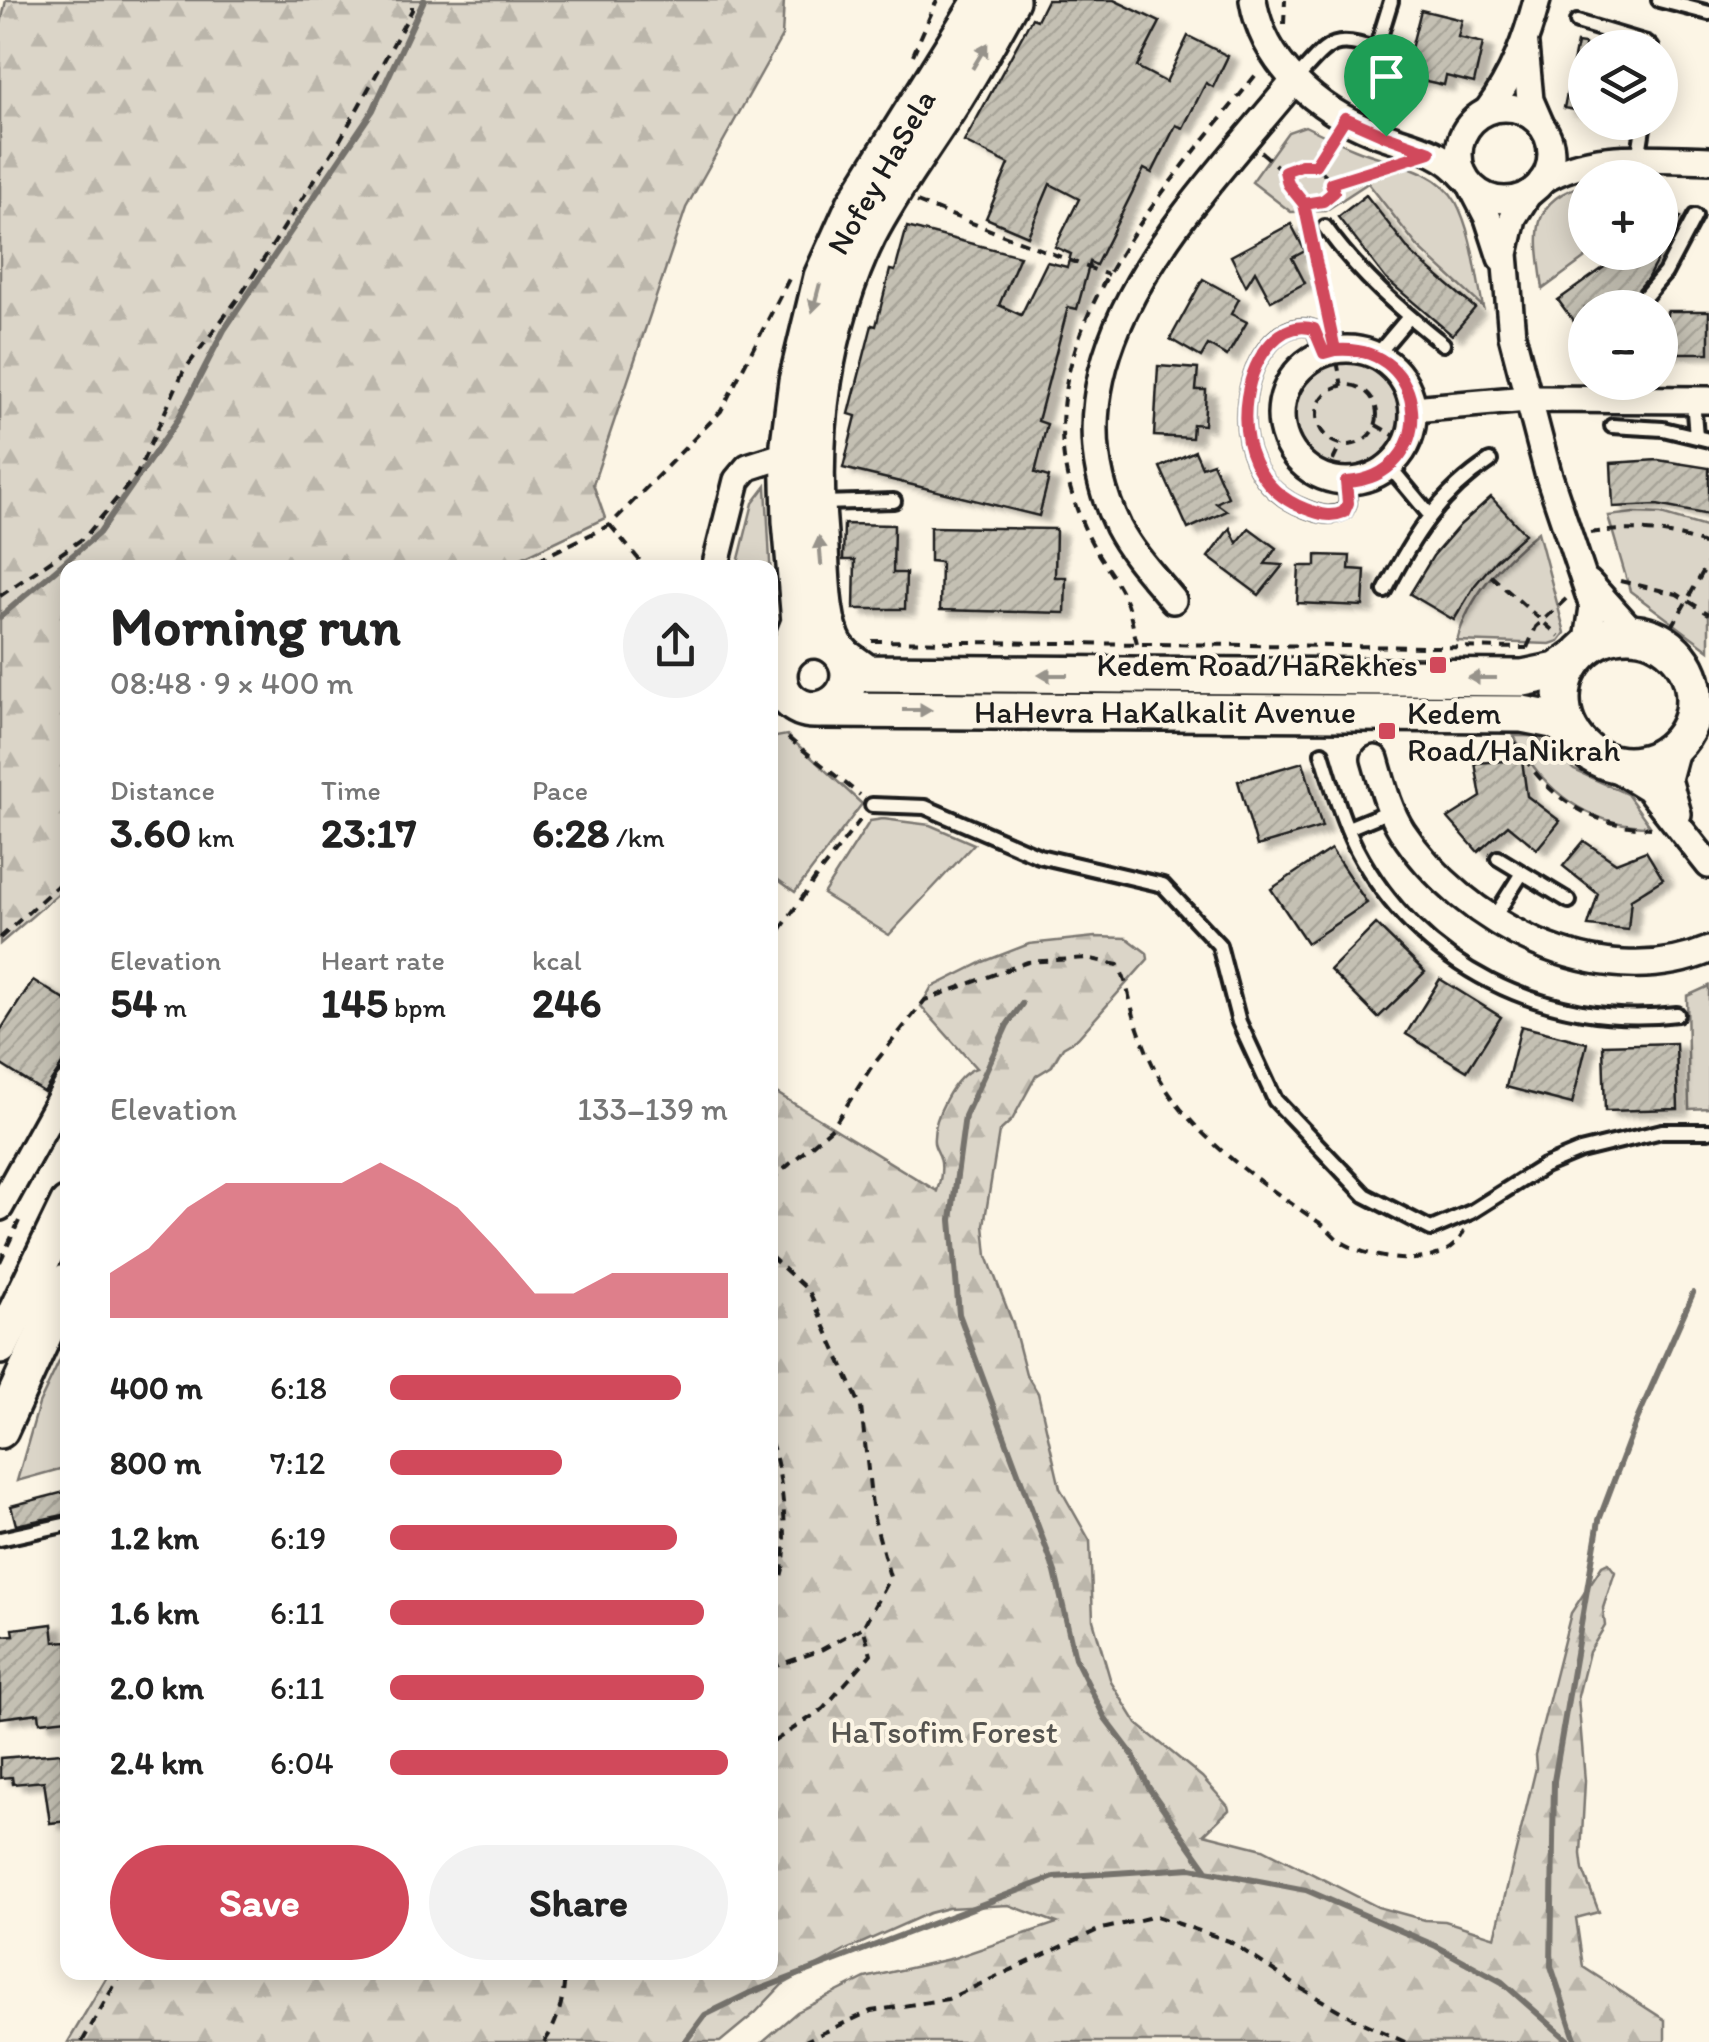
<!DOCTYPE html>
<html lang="en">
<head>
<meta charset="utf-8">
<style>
  :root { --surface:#fff; --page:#f2f2f2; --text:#222; --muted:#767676; --accent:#d1495b }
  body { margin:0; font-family:Itim,sans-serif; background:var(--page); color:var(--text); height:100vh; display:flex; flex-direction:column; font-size:38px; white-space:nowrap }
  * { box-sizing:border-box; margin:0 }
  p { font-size:32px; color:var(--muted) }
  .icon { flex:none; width:55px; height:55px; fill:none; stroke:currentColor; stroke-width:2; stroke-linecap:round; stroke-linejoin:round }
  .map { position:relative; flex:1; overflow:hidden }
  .side { position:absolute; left:60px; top:560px; width:718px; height:1420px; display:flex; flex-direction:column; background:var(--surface); border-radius:20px; box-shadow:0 5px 25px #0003 }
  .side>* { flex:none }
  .controls { position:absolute; left:1568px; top:30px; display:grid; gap:20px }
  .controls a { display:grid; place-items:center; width:110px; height:110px; border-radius:50%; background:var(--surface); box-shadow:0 5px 25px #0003; font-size:50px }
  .pin { position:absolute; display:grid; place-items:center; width:85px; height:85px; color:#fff; margin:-102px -42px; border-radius:50% 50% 50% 0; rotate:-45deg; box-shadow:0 0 10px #0007 }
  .pin .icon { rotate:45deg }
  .round { display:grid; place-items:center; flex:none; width:105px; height:105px; border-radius:52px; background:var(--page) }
  .summary { display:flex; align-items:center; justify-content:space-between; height:170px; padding:0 50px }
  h1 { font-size:55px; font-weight:700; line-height:75px }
  .stats { display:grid; grid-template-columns:repeat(3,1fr); gap:15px; height:170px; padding:10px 50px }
  .stats div { display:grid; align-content:center }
  .stats b { font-size:42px; font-weight:700 }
  .stats small { font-size:28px; font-weight:400 }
  .stats p { font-size:28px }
  .chart { height:280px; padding:20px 50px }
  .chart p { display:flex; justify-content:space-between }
  .chart svg { width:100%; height:180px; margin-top:10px; fill:var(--accent); opacity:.7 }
  .primary-button { display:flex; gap:20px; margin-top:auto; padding:20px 50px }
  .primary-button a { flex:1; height:115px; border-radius:60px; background:var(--accent); color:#fff; font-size:40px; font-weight:700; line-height:115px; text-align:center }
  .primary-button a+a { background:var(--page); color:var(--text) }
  ul { padding:0 50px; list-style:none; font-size:32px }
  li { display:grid; grid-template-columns:160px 120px 1fr; align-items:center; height:75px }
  li i { height:25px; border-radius:12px; background:var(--accent) }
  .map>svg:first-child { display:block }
  .green { fill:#dbd5c8; stroke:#7c7872; stroke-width:2.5 }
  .forest { fill:url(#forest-firs); stroke:#7c7872; stroke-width:2.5 }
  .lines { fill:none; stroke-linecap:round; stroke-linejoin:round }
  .stream { stroke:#75726c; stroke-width:6 }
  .building { fill:url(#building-hatch); stroke:#1c1c1c; stroke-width:2.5; filter:url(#shadow) }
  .lane-casing { stroke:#1c1c1c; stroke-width:20 }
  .street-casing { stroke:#1c1c1c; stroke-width:32 }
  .secondary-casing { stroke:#1c1c1c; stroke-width:42 }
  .path { stroke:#1c1c1c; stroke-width:4; stroke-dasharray:10 8; stroke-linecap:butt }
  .lane { stroke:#fcf5e5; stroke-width:12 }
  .street { stroke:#fcf5e5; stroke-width:25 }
  .secondary { stroke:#fcf5e5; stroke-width:35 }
  .oneway { fill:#97938b }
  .route-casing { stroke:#fff; stroke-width:20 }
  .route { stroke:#d1495b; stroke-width:12 }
  .poi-dot { fill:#d1495b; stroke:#fcf5e5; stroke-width:4 }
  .labels { text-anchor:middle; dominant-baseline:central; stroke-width:8; stroke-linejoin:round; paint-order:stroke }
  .street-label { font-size:32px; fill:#1c1c1c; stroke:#fcf5e5 }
  .poi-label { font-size:32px; fill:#1c1c1c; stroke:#fcf5e5; text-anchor:end }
  .park-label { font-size:32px; fill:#555450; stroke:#fcf5e5 }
</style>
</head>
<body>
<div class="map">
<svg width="1709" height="2042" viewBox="0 0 1709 2042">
  <defs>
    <pattern id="forest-firs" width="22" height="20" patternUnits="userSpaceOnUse" patternTransform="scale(2.5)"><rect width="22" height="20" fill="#dbd5c8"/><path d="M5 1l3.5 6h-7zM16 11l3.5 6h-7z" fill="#bbb6ab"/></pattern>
    <pattern id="building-hatch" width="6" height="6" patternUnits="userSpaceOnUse" patternTransform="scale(2.5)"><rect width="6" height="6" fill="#c4c0b3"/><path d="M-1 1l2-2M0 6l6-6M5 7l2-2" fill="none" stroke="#a8a499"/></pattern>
    <filter id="shadow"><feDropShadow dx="10" dy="5.5" stdDeviation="2.5" flood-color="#0004"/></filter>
  </defs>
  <rect width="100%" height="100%" fill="#fcf5e5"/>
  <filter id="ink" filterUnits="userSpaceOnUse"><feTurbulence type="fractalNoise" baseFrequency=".01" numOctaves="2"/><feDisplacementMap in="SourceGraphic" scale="20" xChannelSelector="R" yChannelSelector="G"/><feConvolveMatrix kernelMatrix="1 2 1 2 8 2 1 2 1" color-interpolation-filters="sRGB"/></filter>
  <g filter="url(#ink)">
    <g class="green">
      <path d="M1305 126C1321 134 1338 142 1355 149 1389 163 1436 167 1456 202 1472 232 1476 274 1483 307L1418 247 1368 183 1325 211 1291 212 1252 182 1288 132Z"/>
      <path d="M1585 185V252L1592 253 1543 289C1537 241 1525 200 1585 185Z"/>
      <circle cx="1347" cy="415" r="58"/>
      <path d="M766 486 772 599 770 605V568L737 567 753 503Z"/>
      <path d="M1634 513 1661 514 1709 528V650L1630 591 1608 516Z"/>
      <path d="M1538 532 1565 633 1559 641 1550 644 1457 641C1469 595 1502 561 1538 532Z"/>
      <path d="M787 735 862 804 795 892 770 874V738Z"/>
      <path d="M1514 736H1533L1541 740 1574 770 1627 794 1650 826C1586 826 1543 790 1514 736Z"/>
      <path d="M883 819 930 825 974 844 889 935 823 894 870 821Z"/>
      <path d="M1709 986V1108L1689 1109 1687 996Z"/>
      <path d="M67 1345V1467L17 1481 39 1404Z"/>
    </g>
    <g class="forest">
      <path d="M6 0H784L782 36 686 208 593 484 605 518 503 567 68 568 67 886 0 944V28Z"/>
      <path d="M1095 937 1127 938 1147 953 1148 959 1078 1038 1063 1047 1052 1066 1036 1076 1012 1120 999 1132 984 1225 987 1256 1013 1324 1026 1374 1038 1393 1060 1488 1090 1541 1093 1620 1111 1682 1137 1724 1202 1777 1228 1806 1229 1810 1204 1834 1263 1849 1378 1907 1425 1920 1445 1921 1495 1937 1536 1768 1535 1755 1571 1613 1602 1566 1608 1563 1615 1572 1603 1608 1605 1626 1589 1652 1578 1696 1585 1781 1581 1854 1583 1870 1599 1912 1576 1918 1583 1967 1665 2020V2042H762L797 2012 865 1978 954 1958 1057 1923 1009 1905 948 1908 929 1913 848 1949 782 1985 755 2013 720 2042H68L109 1973 770 1972V1089L937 1191C940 1182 943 1168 940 1158 939 1153 935 1149 934 1143 932 1119 954 1075 976 1068L921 1006 931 988 983 962 1029 944Z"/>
    </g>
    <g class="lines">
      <g class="stream">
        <path d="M0 617 99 533 177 421 224 330 373 110 424 0"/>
        <path d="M1022 1004 1007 1025 965 1116 951 1220 959 1314 1055 1572 1075 1658 1105 1718 1133 1755 1149 1788 1206 1869"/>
        <path d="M685 2042 705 2015 750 1993 1054 1877 1191 1868 1306 1890 1436 1946 1502 1982 1570 2042"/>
        <path d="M1576 2042 1551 1966 1554 1781 1599 1520 1636 1422 1693 1293"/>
      </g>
    </g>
    <g class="building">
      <path d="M1047 0H1114L1160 22 1137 67 1166 82 1188 36 1228 56 1213 87 1206 83 1183 128 1176 125 1152 173 1144 169 1096 265 1090 262 1077 309 1068 307 1038 421 1047 424 1035 473 1049 477 1039 516 843 468 856 416 849 414 872 325 876 326 890 270 895 271 907 227 1020 256 999 305 1021 315 1047 262 1067 267 1071 254 1055 247 1079 199 1050 184 1028 236 986 218 1009 164 964 142 1032 18 1037 20Z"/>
      <path d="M1421 10 1462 20 1458 37 1483 43 1474 83 1446 76 1444 85 1404 76Z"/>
      <path d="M1577 43 1585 44V112L1564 108Z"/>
      <path d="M1366 195 1412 254 1475 308 1452 335 1386 279 1338 217Z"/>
      <path d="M1660 206 1680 217 1647 279 1636 292 1613 308H1585V337L1558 300 1613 261 1618 252H1660Z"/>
      <path d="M1291 224 1305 251 1292 258 1305 283 1271 301 1255 271 1246 286 1231 256Z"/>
      <path d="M1203 279 1239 299 1231 314 1247 322 1227 356 1208 345 1201 357 1170 339Z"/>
      <rect x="1667" y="311" width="42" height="42"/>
      <path d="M1158 366 1198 369 1196 390H1206L1204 425 1193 424 1192 438 1154 436Z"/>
      <path d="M1195 451 1202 467 1213 463 1228 497 1216 503 1227 511 1188 529 1160 467Z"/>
      <path d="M1658 460 1709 468V515L1657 505 1613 507 1611 463Z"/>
      <path d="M1491 497 1525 534 1496 560 1475 585 1454 620 1410 594 1433 556 1460 525Z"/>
      <path d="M844 524 894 525 893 573H906L905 609H854L855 560H843Z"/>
      <path d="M930 527 1056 529 1055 577H1066L1065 613 940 610 941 562 930 561Z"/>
      <path d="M1230 528 1237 543 1249 528 1276 548 1265 564 1283 565 1259 595 1208 557Z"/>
      <path d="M1316 555 1350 556 1349 569 1365 570 1363 606 1297 603 1299 566H1316Z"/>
      <path d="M1522 760 1527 796 1560 821 1537 849 1508 825 1478 852 1448 818 1481 797 1475 763Z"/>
      <path d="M1303 762 1322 827 1257 846 1238 781Z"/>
      <path d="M1584 841 1616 863 1646 851 1663 879 1631 899 1628 930 1588 926 1598 894 1563 866Z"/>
      <path d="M1331 849 1367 903 1307 943 1271 889Z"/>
      <path d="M1376 924 1425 972 1378 1018 1330 970Z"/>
      <path d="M1440 979 1501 1017 1467 1071 1406 1034Z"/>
      <path d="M33 980 68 1002V1056L44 1092 0 1064V1031Z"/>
      <path d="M1521 1026 1587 1043 1572 1104 1506 1087Z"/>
      <path d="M1676 1043 1678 1109 1605 1111 1603 1045Z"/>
      <path d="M68 1491V1514L16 1525 11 1506Z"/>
      <path d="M52 1624 54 1642 68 1641V1719L40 1722 39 1713 0 1718V1636L14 1635 13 1629Z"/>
      <path d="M61 1753 68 1821 50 1823 44 1781 13 1784 12 1777 0 1778V1758Z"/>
    </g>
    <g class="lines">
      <defs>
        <g id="lane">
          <path d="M1659 0 1709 13"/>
          <path d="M1577 22 1647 43 1652 48"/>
          <path d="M1295 80C1326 48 1330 32 1376 50L1391 1"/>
          <path d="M1638 159 1644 122"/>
          <path d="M1325 227C1359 274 1399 309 1443 344"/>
          <path d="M1635 308 1665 273 1695 216"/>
          <path d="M1324 353 1314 329C1249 308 1203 471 1306 509 1319 514 1330 518 1344 511L1348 503 1346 481"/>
          <path d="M1376 356 1409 317"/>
          <path d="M1693 400 1696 436"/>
          <path d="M1612 426 1663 429 1709 440"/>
          <path d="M1389 466 1429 514"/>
          <path d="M821 503 894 501"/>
          <path d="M1385 591C1412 538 1439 494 1490 461"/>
          <path d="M1322 753C1332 785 1341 818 1356 848 1418 967 1546 1030 1677 1014"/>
          <path d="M872 805 925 807 1039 856 1163 885 1219 945 1239 1022 1275 1100 1365 1195 1431 1229 1471 1212 1544 1166 1580 1151 1662 1131H1709"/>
          <path d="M1348 828 1392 810"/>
          <path d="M1498 858 1569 901"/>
          <path d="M1493 919 1522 873"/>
          <path d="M0 1539 68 1524"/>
        </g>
        <g id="street">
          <path d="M1253 0C1263 63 1317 110 1374 132 1406 145 1440 148 1463 176"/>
          <path d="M1525 46 1530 100 1540 123"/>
          <circle cx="1505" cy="154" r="46"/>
          <path d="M1488 110C1513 76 1526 41 1537 0"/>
          <path d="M1542 181C1590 150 1654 159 1709 160"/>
          <path d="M1473 189 1488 218 1501 258"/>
          <path d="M1528 194 1513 218 1505 254 1512 335 1548 473 1593 607 1587 648"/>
          <circle cx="1347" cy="415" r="66"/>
          <path d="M1413 409 1527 399 1709 400"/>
          <path d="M715 568 737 480 748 467 789 454"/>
          <path d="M1589 583 1633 632"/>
          <path d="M1173 600C1154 577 1132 554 1118 527 1035 355 1195 203 1295 80"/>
          <path d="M1599 758 1648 788 1709 865"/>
          <path d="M1375 759C1382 783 1388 809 1402 831 1463 924 1599 996 1709 950"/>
          <path d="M1678 814 1668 779 1678 742"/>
          <path d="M0 1207 68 1084"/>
        </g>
        <g id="secondary">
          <circle cx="1628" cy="699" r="66"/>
          <circle cx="814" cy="675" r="35"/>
          <path d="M836 647C820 620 822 566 819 534 810 434 823 326 868 235 889 194 916 157 941 119 967 80 989 40 1011 0"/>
          <path d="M789 650 800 622 791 521 789 444 797 381 822 277 855 204 982 0"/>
          <path d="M846 658 867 673 1523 678 1557 671 1575 658"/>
          <path d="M820 710 1522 714 1553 720 1568 728"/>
          <path d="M0 1346 68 1205"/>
          <path d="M0 1430 68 1281"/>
        </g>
      </defs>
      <use href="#lane" class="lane-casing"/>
      <use href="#street" class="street-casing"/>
      <use href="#secondary" class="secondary-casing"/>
      <g class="path">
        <path d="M1284 24 1285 0"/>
        <path d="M913 55 937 0"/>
        <path d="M1261 152C1285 171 1301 194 1308 225"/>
        <path d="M1315 165 1334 135"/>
        <path d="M1285 171 1301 165H1315L1330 179 1334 192 1323 201 1303 204"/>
        <path d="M1331 183 1393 164"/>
        <path d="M917 202 1108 275"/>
        <path d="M1311 239 1329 322"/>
        <path d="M1337 361 1342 386"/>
        <circle cx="1347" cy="415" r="30"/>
        <path d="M1376 425 1407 443"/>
        <path d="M1325 477 1341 444"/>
        <path d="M610 525 646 568"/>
        <path d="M1590 533C1632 527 1670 530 1709 546"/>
        <path d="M521 568 610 525 721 411 792 273"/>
        <path d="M1491 576 1559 636"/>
        <path d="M1620 581 1677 594 1709 614"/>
        <path d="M0 596 85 537 137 474 183 372 242 293 340 140 412 10V0"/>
        <path d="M872 641 1527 648"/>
        <path d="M1137 643C1133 629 1131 613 1125 599 1118 581 1104 565 1094 547 1083 528 1075 505 1069 484 1029 328 1171 184 1258 72"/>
        <path d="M1663 643 1709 561"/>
        <path d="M1527 648 1536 627 1567 598"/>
        <path d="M1675 652 1709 655"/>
        <path d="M788 738 860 795"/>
        <path d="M1515 742C1544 796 1589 826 1651 828"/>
        <path d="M0 938 68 876"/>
        <path d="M770 945 817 876 864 815"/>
        <path d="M770 1181 833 1127 870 1069 925 1000 1028 962 1087 958 1118 965C1127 981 1129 998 1134 1016 1144 1048 1156 1077 1177 1104 1211 1149 1271 1190 1317 1221 1326 1226 1332 1235 1340 1241 1371 1261 1446 1273 1464 1231"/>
        <path d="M770 1256 809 1291 861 1407 873 1515 890 1577 863 1627"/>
        <path d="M0 1262 19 1221"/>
        <path d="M770 1441C782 1464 791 1554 780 1579 778 1584 773 1587 770 1592"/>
        <path d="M770 1668 819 1651 863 1627 871 1654 823 1709 770 1744"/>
        <path d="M82 2042 122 1972"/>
        <path d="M544 2042C557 2026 566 1993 564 1972"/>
        <path d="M803 2042 871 2011 948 1999 1098 1930 1156 1916 1229 1941 1297 1986 1356 2020 1405 2042"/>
      </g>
      <use href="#lane" class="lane"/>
      <use href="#street" class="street"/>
      <use href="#secondary" class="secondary"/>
    </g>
    <defs><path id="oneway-solid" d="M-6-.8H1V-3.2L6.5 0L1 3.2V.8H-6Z" transform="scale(2.5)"/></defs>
    <g class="oneway">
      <use href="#oneway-solid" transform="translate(980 56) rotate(-59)"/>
      <use href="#oneway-solid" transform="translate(816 298) rotate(105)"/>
      <use href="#oneway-solid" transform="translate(820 551) rotate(-95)"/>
      <use href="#oneway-solid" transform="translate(1053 675) rotate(-180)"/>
      <use href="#oneway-solid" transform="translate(1482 678) rotate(-180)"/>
      <use href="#oneway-solid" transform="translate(917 710)"/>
    </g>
  </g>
  <g class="lines" filter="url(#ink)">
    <defs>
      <path id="route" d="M1386 136 1345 118 1315 165H1301L1285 171 1288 184 1304 204 1335 350 1324 353 1314 329C1249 309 1203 470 1306 509 1319 514 1330 518 1344 512L1348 503 1346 482C1440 477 1432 342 1335 350L1304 204 1323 201 1334 192 1331 183 1430 152 1386 136"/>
    </defs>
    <use href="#route" class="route-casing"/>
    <use href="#route" class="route"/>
  </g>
  <g class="poi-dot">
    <rect x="1428" y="655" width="20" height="20" rx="5"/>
    <rect x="1377" y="721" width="20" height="20" rx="5"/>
  </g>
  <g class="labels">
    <g class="street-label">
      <text transform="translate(881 172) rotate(-60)">Nofey HaSela</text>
      <text x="1165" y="712">HaHevra HaKalkalit Avenue</text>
    </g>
    <g class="poi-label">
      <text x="1418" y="665">Kedem Road/HaRekhes</text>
      <text x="1407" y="713" text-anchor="start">Kedem<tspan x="1407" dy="37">Road/HaNikrah</tspan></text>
    </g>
    <g class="park-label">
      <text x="944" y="1732">HaTsofim Forest</text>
    </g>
  </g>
</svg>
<div class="controls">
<a><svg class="icon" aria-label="layers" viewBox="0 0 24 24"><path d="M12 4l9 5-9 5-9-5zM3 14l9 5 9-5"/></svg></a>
<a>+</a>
<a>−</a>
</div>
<div class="pin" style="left:1386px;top:136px;background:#1e9e55"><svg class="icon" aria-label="arrive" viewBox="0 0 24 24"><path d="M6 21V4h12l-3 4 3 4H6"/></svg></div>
<section class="side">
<div class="summary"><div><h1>Morning run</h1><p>08:48 · 9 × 400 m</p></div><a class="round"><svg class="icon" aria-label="share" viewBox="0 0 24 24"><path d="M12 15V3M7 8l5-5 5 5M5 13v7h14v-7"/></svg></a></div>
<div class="stats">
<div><p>Distance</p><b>3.60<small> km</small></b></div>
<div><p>Time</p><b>23:17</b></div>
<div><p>Pace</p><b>6:28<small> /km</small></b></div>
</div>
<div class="stats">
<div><p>Elevation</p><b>54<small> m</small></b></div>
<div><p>Heart rate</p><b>145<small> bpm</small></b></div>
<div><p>kcal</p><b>246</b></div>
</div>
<div class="chart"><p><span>Elevation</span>133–139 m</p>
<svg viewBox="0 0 160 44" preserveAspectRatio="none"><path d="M0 44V33L10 27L20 17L30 11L40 11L50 11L60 11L70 6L80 11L90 17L100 27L110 38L120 38L130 33L140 33L150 33L160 33V44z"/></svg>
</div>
<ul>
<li><b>400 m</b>6:18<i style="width:86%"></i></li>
<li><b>800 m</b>7:12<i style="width:51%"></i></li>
<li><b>1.2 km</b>6:19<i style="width:85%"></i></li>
<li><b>1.6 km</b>6:11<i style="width:93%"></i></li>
<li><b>2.0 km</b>6:11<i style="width:93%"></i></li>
<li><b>2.4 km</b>6:04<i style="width:100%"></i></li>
</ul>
<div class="primary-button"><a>Save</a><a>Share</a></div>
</section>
</div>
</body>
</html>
